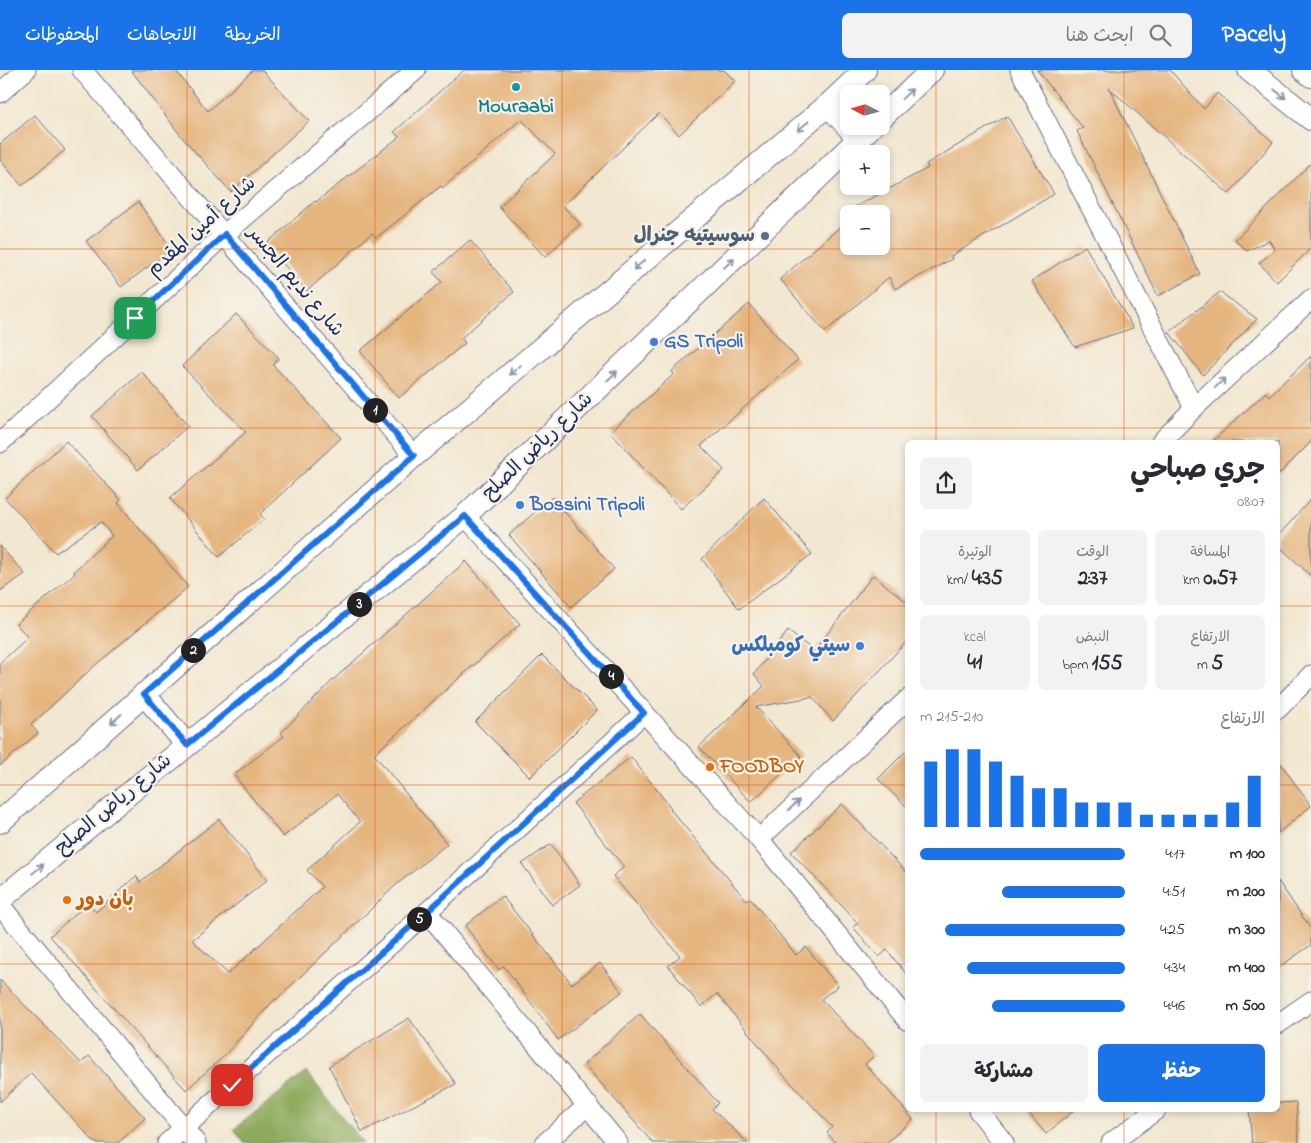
<!DOCTYPE html>
<html lang="ar">
<head>
<meta charset="utf-8">
<style>
  :root { --surface:#fff; --page:#f2f2f3; --text:#2b2b33; --muted:#7c7c81; --accent:#1a73e8 }
  body { margin:0; font-family:"Indie Flower","Playpen Sans Arabic",sans-serif; background:var(--page); color:var(--text); direction:rtl; height:100vh; display:flex; flex-direction:column; font-size:19px; white-space:nowrap }
  * { box-sizing:border-box; margin:0 }
  p { font-size:16px; color:var(--muted) }
  .icon { flex:none; width:28px; height:28px; fill:none; stroke:currentColor; stroke-width:2; stroke-linecap:round; stroke-linejoin:round }
  .map { position:relative; flex:1; overflow:hidden; direction:ltr }
  .side { position:absolute; left:905px; top:370px; width:375px; height:672px; display:flex; flex-direction:column; background:var(--surface); border-radius:8px; box-shadow:0 2px 8px #0003; direction:rtl }
  .side>* { flex:none }
  .needle { width:32px; rotate:276deg }
  .buttons { position:absolute; left:840px; top:15px; display:grid; gap:10px }
  .buttons a { display:grid; place-items:center; width:50px; height:50px; border-radius:8px; background:var(--surface); box-shadow:0 2px 8px #0003; font-size:25px }
  .pin { position:absolute; display:grid; place-items:center; width:42px; height:42px; color:#fff; margin:-21px; border-radius:10px; box-shadow:0 2px 8px #0006 }
  .km { position:absolute; width:25px; height:25px; margin:-12px; border-radius:50%; background:#222; color:#fff; font-size:14px; line-height:25px; text-align:center }
  .round { display:grid; place-items:center; flex:none; width:52px; height:52px; border-radius:8px; background:var(--page) }
  .summary { display:flex; align-items:center; justify-content:space-between; height:85px; padding:0 15px }
  h1 { font-size:28px; font-weight:700; line-height:38px }
  .metrics { display:grid; grid-template-columns:repeat(3,1fr); gap:8px; height:85px; padding:5px 15px }
  .metrics div { display:grid; align-content:center; border-radius:8px; background:var(--page); text-align:center }
  .metrics b { font-size:21px; font-weight:700 }
  .metrics small { font-size:14px; font-weight:400 }
  .metrics p { font-size:14px }
  .chart { height:140px; padding:10px 15px }
  .chart p { display:flex; justify-content:space-between }
  .chart svg { width:100%; height:90px; margin-top:5px; stroke:var(--accent); stroke-width:6 }
  .button { display:flex; gap:10px; margin-top:auto; padding:10px 15px }
  .button a { flex:1; height:58px; border-radius:8px; background:var(--accent); color:#fff; font-size:20px; font-weight:700; line-height:58px; text-align:center }
  .button a+a { background:var(--page); color:var(--text) }
  ul { padding:0 15px; list-style:none; font-size:16px }
  li { display:grid; grid-template-columns:80px 60px 1fr; align-items:center; height:38px }
  li i { height:12px; border-radius:6px; background:var(--accent) }
  header { display:flex; align-items:center; gap:30px; box-sizing:border-box; height:70px; padding:0 25px; background:var(--accent); color:#fff }
  header strong { font-size:24px }
  nav { display:flex; gap:28px; margin-inline-start:auto; font-size:18px }
  .search { width:350px; height:45px; background:var(--page); display:flex; align-items:center; gap:12px; box-sizing:border-box; padding:0 18px; border-radius:8px; color:var(--muted); font-size:19px }
  .map>svg:first-child { display:block }
  .forest { fill:#8ca95b; stroke:#546c5c }
  .building { fill:#e5b57f }
  .lines { fill:none; stroke-linecap:round; stroke-linejoin:round }
  .minor-casing { stroke:#666f86; stroke-width:21 }
  .tertiary-casing { stroke:#666f86; stroke-width:24 }
  .minor { stroke:#fff; stroke-width:19 }
  .tertiary { stroke:#fff; stroke-width:22 }
  .oneway { stroke:#8d97ae }
  .route-casing { stroke:#fff; stroke-width:10 }
  .route { stroke:#1a73e8; stroke-width:6 }
  .grid { fill:none; stroke:#de5710; stroke-width:1; stroke-opacity:0.55 }
  .culture-dot { fill:#0f9aa8; stroke:#f7f3e8; stroke-width:2 }
  .service-dot { fill:#5c6f8a; stroke:#f7f3e8; stroke-width:2 }
  .shop-dot { fill:#3f7fe0; stroke:#f7f3e8; stroke-width:2 }
  .food-dot { fill:#e8710a; stroke:#f7f3e8; stroke-width:2 }
  .labels { text-anchor:middle; dominant-baseline:central; stroke-width:4.5; stroke-linejoin:round; paint-order:stroke }
  .culture-label { font-size:20px; font-weight:bold; fill:#0d838f; stroke:#f7f3e8 }
  .street-label { font-size:20px; fill:#1b2f5e; stroke:#f7f3e8 }
  .service-label { font-size:20px; font-weight:bold; fill:#4e5e75; stroke:#f7f3e8; text-anchor:end }
  .shop-label { font-size:20px; font-weight:bold; fill:#366cbe; stroke:#f7f3e8; text-anchor:start }
  .food-label { font-size:20px; font-weight:bold; fill:#c56008; stroke:#f7f3e8; text-anchor:start }
</style>
</head>
<body>
<header>
<strong>Pacely</strong>
<div class="search"><svg class="icon" aria-label="search" viewBox="0 0 24 24"><circle cx="10" cy="10" r="6"/><path d="M15 15l6 6"/></svg>ابحث هنا</div>
<nav><a>الخريطة</a><a>الاتجاهات</a><a>المحفوظات</a></nav>
</header>
<div class="map">
<svg width="1311" height="1073" viewBox="0 0 1311 1073">
  <rect width="100%" height="100%" fill="#f7f3e8"/>
  <filter id="ink" filterUnits="userSpaceOnUse"><feTurbulence type="fractalNoise" baseFrequency=".02" numOctaves="2"/><feDisplacementMap in="SourceGraphic" scale="10" xChannelSelector="R" yChannelSelector="G"/><feConvolveMatrix kernelMatrix="1 2 1 2 8 2 1 2 1" color-interpolation-filters="sRGB"/></filter>
  <filter id="wash" filterUnits="userSpaceOnUse"><feTurbulence type="fractalNoise" baseFrequency=".0096" numOctaves="4" result="noise"/><feDisplacementMap in="SourceGraphic" scale="20" xChannelSelector="R" yChannelSelector="G"/><feGaussianBlur stdDeviation="1.12" result="paint"/><feColorMatrix in="noise" values="0 0 0 0 0 0 0 0 0 0 0 0 0 0 0 0 0 1.4 0 .05"/><feComposite in="paint" operator="in"/></filter>
  <g filter="url(#wash)">
    <rect width="100%" height="100%" fill="#f2e7d0"/>
    <path class="forest" d="M306 1002 363 1073H244L234 1059Z"/>
    <g id="blocks">
      <g class="building">
        <path d="M131 0H175L208 41 253 0H262L309 51 231 122 181 66Z"/>
        <path d="M464 0H724L735 11 679 65 659 43 563 136 580 154 545 187 499 137 555 84 521 49 443 118 441 116 376 168 372 163 307 221 266 174 315 131 316 132 399 67 394 62Z"/>
        <path d="M1037 0H1170L1204 39 1217 23 1273 72 1229 124 1109 18 1200 204 1158 226 1077 61 1083 58Z"/>
        <path d="M35 45 65 80 22 116 0 90V74Z"/>
        <path d="M1007 46 1054 124 951 186 952 189 895 219 889 207 825 262 780 209 849 149V176H881V144H855L853 138 928 98 926 94Z"/>
        <path d="M1311 93V178L1277 212 1259 193 1275 180 1269 170 1247 181 1235 170Z"/>
        <path d="M138 132 172 179 121 217 86 171Z"/>
        <path d="M470 170 514 222 461 268 465 273 399 328 360 281 442 212 433 202Z"/>
        <path d="M1085 176 1133 258 1075 277 1032 211Z"/>
        <path d="M1220 222 1257 249 1203 305 1169 262Z"/>
        <path d="M749 234 798 290 701 376 724 400 681 439 610 362 674 304 672 301Z"/>
        <path d="M236 244 279 288 273 295 341 368 260 444 264 449 219 487 170 428 246 362 182 296Z"/>
        <path d="M1311 286V372L1278 405V372H1212L1266 322 1269 326Z"/>
        <path d="M142 302 188 356 138 400 92 346Z"/>
        <path d="M66 371 121 430 118 433 188 517 92 598 31 655 38 663 0 696V593L28 567 16 554 75 503 74 501 112 466 101 452 56 483 5 428Z"/>
        <path d="M552 427 614 499 571 537 509 465Z"/>
        <path d="M764 428 812 484 739 539 702 489Z"/>
        <path d="M1311 429V506L1278 475V466Z"/>
        <path d="M0 476 25 504 0 521Z"/>
        <path d="M466 491 520 554 374 684 447 774 396 815 276 930 275 929 224 986 186 1020 50 866 88 833 96 842 136 806 140 812 219 749 267 810 192 870 228 904 322 817 307 800 360 752 337 724 283 767 234 705 284 666 281 663 333 610Z"/>
        <path d="M873 505 908 533V570L833 651 812 627 756 637 801 686 751 732 699 677 764 616 754 604 788 561 814 581Z"/>
        <path d="M542 585 597 640 530 707 475 652Z"/>
        <path d="M908 679V738L878 709Z"/>
        <path d="M631 687 671 738 670 739 747 831 750 828 796 885 806 877 838 916 821 929 874 986 865 994 913 1049 886 1073H836L827 1063 832 1057 779 1000 717 924 701 937 668 896 680 886 613 806 624 797 573 733Z"/>
        <path d="M1278 690 1311 736 1278 763Z"/>
        <path d="M842 734 908 804V906L887 880 879 887 853 857 858 853 791 782Z"/>
        <path d="M551 774 580 815 552 835 522 794Z"/>
        <path d="M1278 811 1311 859V875L1278 898Z"/>
        <path d="M502 826 572 914 600 893 622 922 558 970 504 896 499 900 465 856Z"/>
        <path d="M0 910 81 993 89 986 145 1048 118 1073H95L31 1003 0 1032Z"/>
        <path d="M640 944 718 1033 712 1039 748 1073H653L584 994Z"/>
        <path d="M409 948 456 1014 362 1062 329 996Z"/>
        <path d="M1296 1032 1299 1073H1252L1249 1040H1278V1033Z"/>
        <path d="M1026 1040H1074L1046 1064Z"/>
      </g>
    </g>
  </g>
  <g filter="url(#ink)">
    <use href="#blocks" fill-opacity="0" stroke="#666f86" stroke-width="1"/>
    <g class="lines">
      <defs>
        <g id="minor">
          <path d="M82 0 414 386"/>
          <path d="M1020 0 1194 338"/>
          <path d="M0 23 26 0"/>
          <path d="M1161 372 1194 338 1311 229"/>
          <path d="M0 373 225 164 416 0"/>
          <path d="M465 446 759 769 908 951"/>
          <path d="M1278 639 1311 605"/>
          <path d="M759 769 908 629"/>
          <path d="M0 835 196 1073"/>
          <path d="M427 842 618 1073"/>
          <path d="M1278 954 1311 931"/>
          <path d="M978 1040 1004 1073"/>
          <path d="M167 1073 427 842 644 643"/>
          <path d="M545 1073 588 1035"/>
          <path d="M1111 1073 1156 1040"/>
        </g>
        <g id="tertiary">
          <path d="M1249 0 1311 49"/>
          <path d="M1304 0 1311 6"/>
          <path d="M828 35 859 69"/>
          <path d="M881 48 932 0"/>
          <path d="M144 624 187 675"/>
          <path d="M0 752 414 386 828 35 865 0"/>
          <path d="M0 830 465 446 872 56"/>
        </g>
      </defs>
      <use href="#minor" class="minor-casing"/>
      <use href="#tertiary" class="tertiary-casing"/>
      <use href="#minor" class="minor"/>
      <use href="#tertiary" class="tertiary"/>
    </g>
    <defs><path id="oneway-shaft" d="M-6 0H5M1.5-3L5.5 0L1.5 3" fill="none" stroke-width="1.6" stroke-linecap="round" stroke-linejoin="round" transform="scale(1.25)"/></defs>
    <g class="oneway">
      <use href="#oneway-shaft" transform="translate(907 24) rotate(-43)"/>
      <use href="#oneway-shaft" transform="translate(1280 24) rotate(38)"/>
      <use href="#oneway-shaft" transform="translate(803 56) rotate(140)"/>
      <use href="#oneway-shaft" transform="translate(729 193) rotate(-44)"/>
      <use href="#oneway-shaft" transform="translate(639 195) rotate(140)"/>
      <use href="#oneway-shaft" transform="translate(515 300) rotate(140)"/>
      <use href="#oneway-shaft" transform="translate(612 306) rotate(-44)"/>
      <use href="#oneway-shaft" transform="translate(1220 313) rotate(-43)"/>
      <use href="#oneway-shaft" transform="translate(116 649) rotate(138)"/>
      <use href="#oneway-shaft" transform="translate(794 735) rotate(-44)"/>
      <use href="#oneway-shaft" transform="translate(38 799) rotate(-40)"/>
    </g>
  </g>
  <g class="lines" filter="url(#ink)">
    <defs>
      <path id="route" d="M135 248 225 164 414 386 144 624 187 675 465 446 644 643 427 842 232 1015"/>
    </defs>
    <use href="#route" class="route-casing"/>
    <use href="#route" class="route"/>
  </g>
  <path class="grid" d="M187 0V1073M375 0V1073M562 0V1073M749 0V1073M936 0V372M1124 0V372M0 179H1311M0 358H1311M0 536H908M1278 536H1311M0 715H908M1278 715H1311M0 894H908M1278 894H1311M936 1040V1073M1124 1040V1073"/>
  <circle class="culture-dot" cx="516" cy="17" r="5"/>
  <circle class="service-dot" cx="765" cy="166" r="5"/>
  <g class="shop-dot">
    <circle cx="654" cy="272" r="5"/>
    <circle cx="520" cy="435" r="5"/>
    <circle cx="860" cy="576" r="5"/>
  </g>
  <g class="food-dot">
    <circle cx="710" cy="697" r="5"/>
    <circle cx="67" cy="830" r="5"/>
  </g>
  <g class="labels">
    <g class="culture-label">
      <text x="516" y="37">Mouraabi</text>
    </g>
    <g class="street-label">
      <text transform="translate(202 157) rotate(-42)">شارع أمين المقدم</text>
      <text transform="translate(295 212) rotate(50)">شارع نديم الجسر</text>
      <text transform="translate(538 377) rotate(-44)">شارع رياض الصلح</text>
      <text transform="translate(114 735) rotate(-40)">شارع رياض الصلح</text>
    </g>
    <g class="service-label">
      <text x="755" y="166">سوسيتيه جنرال</text>
    </g>
    <g class="shop-label">
      <text x="664" y="272">GS Tripoli</text>
      <text x="530" y="435">Bossini Tripoli</text>
      <text x="850" y="576" text-anchor="end">سيتي كومبلكس</text>
    </g>
    <g class="food-label">
      <text x="720" y="697">FOODBOY</text>
      <text x="77" y="830">بان دور</text>
    </g>
  </g>
</svg>
<div class="buttons">
<a><svg class="needle" viewBox="-14 -14 28 28"><path d="M0-13l5 13h-10z" fill="#e53935"/><path d="M0 13l5-13h-10z" fill="#7c7c81"/></svg></a>
<a>+</a>
<a>−</a>
</div>
<div class="pin" style="left:135px;top:248px;background:#1e9e55"><svg class="icon" aria-label="arrive" viewBox="0 0 24 24"><path d="M6 21V4h12l-3 4 3 4H6"/></svg></div>
<div class="pin" style="left:232px;top:1015px;background:#d93025"><svg class="icon" aria-label="check" viewBox="0 0 24 24"><path d="M5 12l5 5 9-10"/></svg></div>
<b class="km" style="left:375px;top:340px">1</b>
<b class="km" style="left:193px;top:580px">2</b>
<b class="km" style="left:359px;top:534px">3</b>
<b class="km" style="left:611px;top:606px">4</b>
<b class="km" style="left:419px;top:849px">5</b>
<section class="side">
<div class="summary"><div><h1>جري صباحي</h1><p>08:07</p></div><a class="round"><svg class="icon" aria-label="share" viewBox="0 0 24 24"><path d="M12 15V3M7 8l5-5 5 5M5 13v7h14v-7"/></svg></a></div>
<div class="metrics">
<div><p>المسافة</p><b>0.57<small> km</small></b></div>
<div><p>الوقت</p><b>2:37</b></div>
<div><p>الوتيرة</p><b>4:35<small> /km</small></b></div>
</div>
<div class="metrics">
<div><p>الارتفاع</p><b>5<small> m</small></b></div>
<div><p>النبض</p><b>155<small> bpm</small></b></div>
<div><p>kcal</p><b>41</b></div>
</div>
<div class="chart"><p><span>الارتفاع</span>210–215 m</p>
<svg viewBox="0 0 160 44" preserveAspectRatio="none"><path d="M5 44V12M15 44V6M25 44V6M35 44V12M45 44V19M55 44V25M65 44V25M75 44V32M85 44V32M95 44V32M105 44V38M115 44V38M125 44V38M135 44V38M145 44V32M155 44V19"/></svg>
</div>
<ul>
<li><b>100 m</b>4:17<i style="width:100%"></i></li>
<li><b>200 m</b>4:51<i style="width:60%"></i></li>
<li><b>300 m</b>4:25<i style="width:88%"></i></li>
<li><b>400 m</b>4:34<i style="width:77%"></i></li>
<li><b>500 m</b>4:46<i style="width:65%"></i></li>
</ul>
<div class="button"><a>حفظ</a><a>مشاركة</a></div>
</section>
</div>
</body>
</html>
